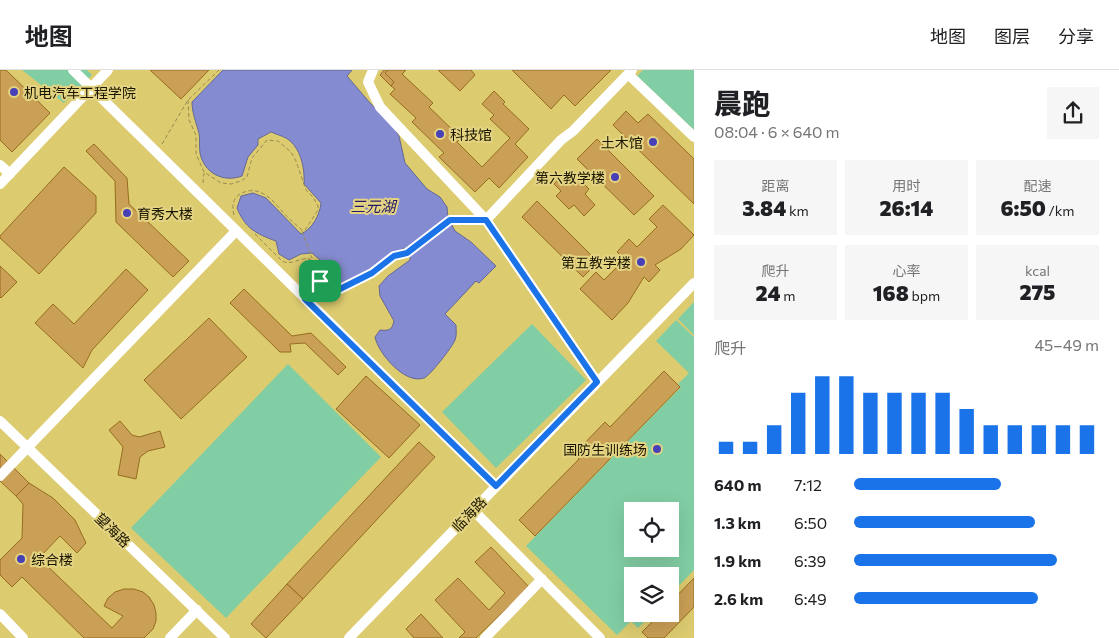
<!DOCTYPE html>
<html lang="zh">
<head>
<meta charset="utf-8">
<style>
  :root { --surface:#fff; --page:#f6f6f6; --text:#202124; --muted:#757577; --line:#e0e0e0; --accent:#1a73e8 }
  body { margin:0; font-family:Commissioner,"Noto Sans SC",sans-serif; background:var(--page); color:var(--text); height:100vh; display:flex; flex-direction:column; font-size:19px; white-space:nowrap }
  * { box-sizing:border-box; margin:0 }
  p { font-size:16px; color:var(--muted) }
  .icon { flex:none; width:28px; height:28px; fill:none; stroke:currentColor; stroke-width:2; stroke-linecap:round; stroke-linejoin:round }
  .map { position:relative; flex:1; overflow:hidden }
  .side { display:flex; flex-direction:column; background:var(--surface); width:425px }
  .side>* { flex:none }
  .controls { position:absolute; left:624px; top:432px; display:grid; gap:10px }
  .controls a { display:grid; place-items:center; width:55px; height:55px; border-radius:0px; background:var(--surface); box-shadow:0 5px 20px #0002; font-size:25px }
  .pin { position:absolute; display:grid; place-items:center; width:42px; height:42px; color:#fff; margin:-21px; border-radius:10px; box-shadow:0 2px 8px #0006 }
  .round { display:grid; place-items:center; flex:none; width:52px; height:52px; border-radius:0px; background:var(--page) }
  .summary { display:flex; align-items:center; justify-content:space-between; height:85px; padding:0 20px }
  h1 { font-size:28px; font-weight:800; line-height:38px }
  .metrics { display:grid; grid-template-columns:repeat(3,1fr); gap:8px; height:85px; padding:5px 20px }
  .metrics div { display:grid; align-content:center; border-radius:0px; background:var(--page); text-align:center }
  .metrics b { font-size:21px; font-weight:800 }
  .metrics small { font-size:14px; font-weight:400 }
  .metrics p { font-size:14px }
  .chart { height:140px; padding:10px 20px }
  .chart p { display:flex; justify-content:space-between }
  .chart svg { width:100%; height:90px; margin-top:5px; stroke:var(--accent); stroke-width:6 }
  ul { padding:0 20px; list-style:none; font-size:16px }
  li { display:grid; grid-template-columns:80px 60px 1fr; align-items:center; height:38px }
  li i { height:12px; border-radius:6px; background:var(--accent) }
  header { display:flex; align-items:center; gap:30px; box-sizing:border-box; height:70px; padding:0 25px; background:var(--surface); border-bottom:1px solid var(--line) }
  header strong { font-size:24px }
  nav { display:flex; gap:28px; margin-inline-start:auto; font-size:18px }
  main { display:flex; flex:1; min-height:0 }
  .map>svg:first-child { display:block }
  .built { fill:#dccb6f; fill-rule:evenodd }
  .green { fill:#82cea4; fill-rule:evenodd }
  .water { fill:#858bd0; stroke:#656892 }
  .building { fill:#ca9f56; stroke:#966d1f }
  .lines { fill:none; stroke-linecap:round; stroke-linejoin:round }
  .path { stroke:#988c51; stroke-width:1; stroke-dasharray:4 2.5; stroke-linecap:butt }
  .minor { stroke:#fff; stroke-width:10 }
  .route-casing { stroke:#fff; stroke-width:10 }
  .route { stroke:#1a73e8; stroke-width:6 }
  .poi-dot { fill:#4740b6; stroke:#e4d482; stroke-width:2 }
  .labels { text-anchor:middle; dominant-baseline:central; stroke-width:4; stroke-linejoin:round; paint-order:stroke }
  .poi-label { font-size:14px; fill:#1a1500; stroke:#e4d482; text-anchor:start }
  .street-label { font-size:14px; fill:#1a1500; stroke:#e4d482 }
  .water-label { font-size:15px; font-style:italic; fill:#221869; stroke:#e4d482 }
</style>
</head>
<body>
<header>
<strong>地图</strong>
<nav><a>地图</a><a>图层</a><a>分享</a></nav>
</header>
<main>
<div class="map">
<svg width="694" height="568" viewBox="0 0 694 568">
  <rect width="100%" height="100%" fill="#e4d482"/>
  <path class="built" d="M0 0H694V568H0ZM632 441H670V479H632ZM632 506H670V544H632Z"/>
  <g class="green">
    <path d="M22 0H87L92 5 64 33Z"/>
    <path d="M643 0H694V60L637 6Z"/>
    <path d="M694 232V265L678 249Z"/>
    <path d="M676 250 694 267V500L670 525V506H632V544H652L638 558 631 551 617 565 526 476 681 317 678 314 689 303 656 271ZM632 441H670V479H632Z"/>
    <path d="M532 254 586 310 496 398 442 342Z"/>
    <path d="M288 294 381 387 226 548 131 458Z"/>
  </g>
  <path class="water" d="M223 0H352L347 6 370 33 389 50 399 66 405 93 427 119 440 127 447 137 448 148 455 161 471 172 496 196 479 213 476 211 445 244 456 255C456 260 457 265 455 270 453 276 429 307 424 308 405 315 378 283 375 267L380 260C389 261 392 260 394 251L380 226 379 216 388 206 410 190V183L404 178 391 185 361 205 339 215 328 211 322 200 320 190 312 183 301 184 289 190 279 184 276 171C256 164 245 158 237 138L241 126 253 123 266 128 301 164C312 159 320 145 321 133L304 114C305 99 301 77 286 68 282 66 276 64 271 62L258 69V75L248 87 242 106C223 113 204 103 200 83 199 76 200 69 199 63 196 52 192 43 192 32Z"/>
  <g class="building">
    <path d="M0 0H6L50 43 12 82 0 70Z"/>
    <path d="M150 0H209L181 29Z"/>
    <path d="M384 0H403L404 2 391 16 380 5Z"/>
    <path d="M388 0H406L402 4 433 33 429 37 461 68 457 72 482 97 510 68 490 49 494 45 482 34 494 21 505 32 503 34 529 59 515 74 528 87 499 118 489 108 475 122 439 87 444 83 412 52 416 48 390 24 395 19 391 16 394 12 385 3Z"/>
    <path d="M438 0H471L475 5 460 21Z"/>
    <path d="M512 0H611L575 36 564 25 551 39Z"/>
    <path d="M626 41 638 53 648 44 694 89V134L613 55Z"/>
    <path d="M597 69 654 126 634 145 577 89Z"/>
    <path d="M94 74 127 108 129 134 189 191 173 207 116 152 115 111 86 81Z"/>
    <path d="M64 97 96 126V143L39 204 0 168V166Z"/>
    <path d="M564 103 572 111 576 106 589 119 585 124 595 135 584 146 574 135 569 139 556 126 561 121 554 114Z"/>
    <path d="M537 131 598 192 583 207 522 147Z"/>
    <path d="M663 135 694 165 681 179 655 195 660 200 649 212 644 207 628 233 612 250 580 219 596 202 604 210 625 189 617 182 629 169 637 177 657 157 649 149Z"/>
    <path d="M0 196 17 212 1 228 0 227Z"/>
    <path d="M126 199 148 220 92 280 83 298 35 253 53 234 74 254Z"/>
    <path d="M244 219 292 266 311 263 346 297 338 305 305 273 290 274 291 282H280L230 233Z"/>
    <path d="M209 248 247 287 181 349 144 310Z"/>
    <path d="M664 301 680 317 535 466 519 450 579 389 574 384 605 352 610 357Z"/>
    <path d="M366 306 420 355 389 388 336 339Z"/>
    <path d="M120 351 132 365 139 367 160 361 165 377 148 381 140 387 136 409 118 405 123 377 109 360Z"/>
    <path d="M419 372 435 387 303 529 287 514Z"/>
    <path d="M0 384 29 413 16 426 0 411Z"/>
    <path d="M29 413 53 428 75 450 86 473 77 483 60 466 39 488 112 558 123 546 104 536 108 528 115 522 124 519H134L143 522 149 527 154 535 156 543V551L153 559 144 568H84L22 507 12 517 0 505V490L22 468 23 434 16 426Z"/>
    <path d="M491 477 529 517 476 568H459L465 562 435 530 458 508 489 540 505 523 475 492Z"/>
    <path d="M694 508V537L664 568H648L642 562 660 544H670V533Z"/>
    <path d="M287 514 303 529 266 568 251 554Z"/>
    <path d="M421 544 443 568H414L406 559Z"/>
  </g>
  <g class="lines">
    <g class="path">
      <path d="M188 30 189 50 196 65V84L204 102 221 113 231 114 241 111 247 107 252 88 267 70 278 71 291 82 296 91 306 120 313 127 318 136V140L305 160H302C295 154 288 148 282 141 271 128 258 114 240 124 232 129 232 137 234 145"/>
      <path d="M162 74 188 30 219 0"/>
      <path d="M203 113 204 103"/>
      <path d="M302 161 312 188"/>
      <path d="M255 164 282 191C292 196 299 187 310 189L316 195 320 211 329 216 340 219 372 203 394 186 407 183 450 150H473"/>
      <path d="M311 222 320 211"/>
    </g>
    <g class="minor">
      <path d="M73 0 496 416"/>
      <path d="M373 0 368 12 380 37 486 150 561 70 573 61 632 0"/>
      <path d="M629 5 694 67"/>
      <path d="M0 95 10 104"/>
      <path d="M0 114 108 0"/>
      <path d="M486 150 597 312"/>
      <path d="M0 351 225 568"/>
      <path d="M0 406 236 161"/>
      <path d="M473 440 600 568"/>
      <path d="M0 544 23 568"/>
      <path d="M170 568 197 540"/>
      <path d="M349 568 694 213"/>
      <path d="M485 568 542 509"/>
    </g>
  </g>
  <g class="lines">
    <defs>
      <path id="route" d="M450 150H486L597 312 496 416 305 229 320 211 329 216 340 219 372 203 394 186 407 183Z"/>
    </defs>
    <use href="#route" class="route-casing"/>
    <use href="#route" class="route"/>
  </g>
  <g class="poi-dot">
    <circle cx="14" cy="22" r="5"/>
    <circle cx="440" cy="64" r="5"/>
    <circle cx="653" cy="72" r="5"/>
    <circle cx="615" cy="107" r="5"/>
    <circle cx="127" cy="143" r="5"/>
    <circle cx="641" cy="192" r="5"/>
    <circle cx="657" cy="379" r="5"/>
    <circle cx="21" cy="489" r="5"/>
  </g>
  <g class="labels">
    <g class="poi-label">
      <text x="24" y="22">机电汽车工程学院</text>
      <text x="450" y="64">科技馆</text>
      <text x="643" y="72" text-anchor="end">土木馆</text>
      <text x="605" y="107" text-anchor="end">第六教学楼</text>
      <text x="137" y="143">育秀大楼</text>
      <text x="631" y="192" text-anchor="end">第五教学楼</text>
      <text x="647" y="379" text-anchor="end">国防生训练场</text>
      <text x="31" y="489">综合楼</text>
    </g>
    <g class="street-label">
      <text transform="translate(469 444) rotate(-46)">临海路</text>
      <text transform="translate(113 460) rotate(44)">望海路</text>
    </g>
    <g class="water-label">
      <text x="373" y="136">三元湖</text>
    </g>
  </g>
</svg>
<div class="controls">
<a><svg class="icon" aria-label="locate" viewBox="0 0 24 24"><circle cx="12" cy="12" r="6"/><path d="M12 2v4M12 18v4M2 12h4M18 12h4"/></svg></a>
<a><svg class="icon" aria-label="layers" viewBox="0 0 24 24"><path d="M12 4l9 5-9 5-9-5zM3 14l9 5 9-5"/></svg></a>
</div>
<div class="pin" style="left:320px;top:211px;background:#1e9e55"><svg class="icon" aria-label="arrive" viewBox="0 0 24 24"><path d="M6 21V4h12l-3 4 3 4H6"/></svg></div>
</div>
<section class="side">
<div class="summary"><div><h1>晨跑</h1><p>08:04 · 6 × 640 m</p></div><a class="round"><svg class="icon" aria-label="share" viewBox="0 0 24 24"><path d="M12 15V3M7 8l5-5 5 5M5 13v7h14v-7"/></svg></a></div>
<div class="metrics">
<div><p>距离</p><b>3.84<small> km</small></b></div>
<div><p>用时</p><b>26:14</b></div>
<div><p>配速</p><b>6:50<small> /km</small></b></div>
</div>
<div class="metrics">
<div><p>爬升</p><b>24<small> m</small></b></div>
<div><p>心率</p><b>168<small> bpm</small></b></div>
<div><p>kcal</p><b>275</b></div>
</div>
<div class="chart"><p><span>爬升</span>45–49 m</p>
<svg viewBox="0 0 160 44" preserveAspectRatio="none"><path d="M5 44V38M15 44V38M25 44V30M35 44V14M45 44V6M55 44V6M65 44V14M75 44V14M85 44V14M95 44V14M105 44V22M115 44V30M125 44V30M135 44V30M145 44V30M155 44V30"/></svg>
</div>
<ul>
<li><b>640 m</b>7:12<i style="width:60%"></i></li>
<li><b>1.3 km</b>6:50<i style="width:74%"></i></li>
<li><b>1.9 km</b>6:39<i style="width:83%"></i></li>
<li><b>2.6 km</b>6:49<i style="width:75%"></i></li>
</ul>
</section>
</main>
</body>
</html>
